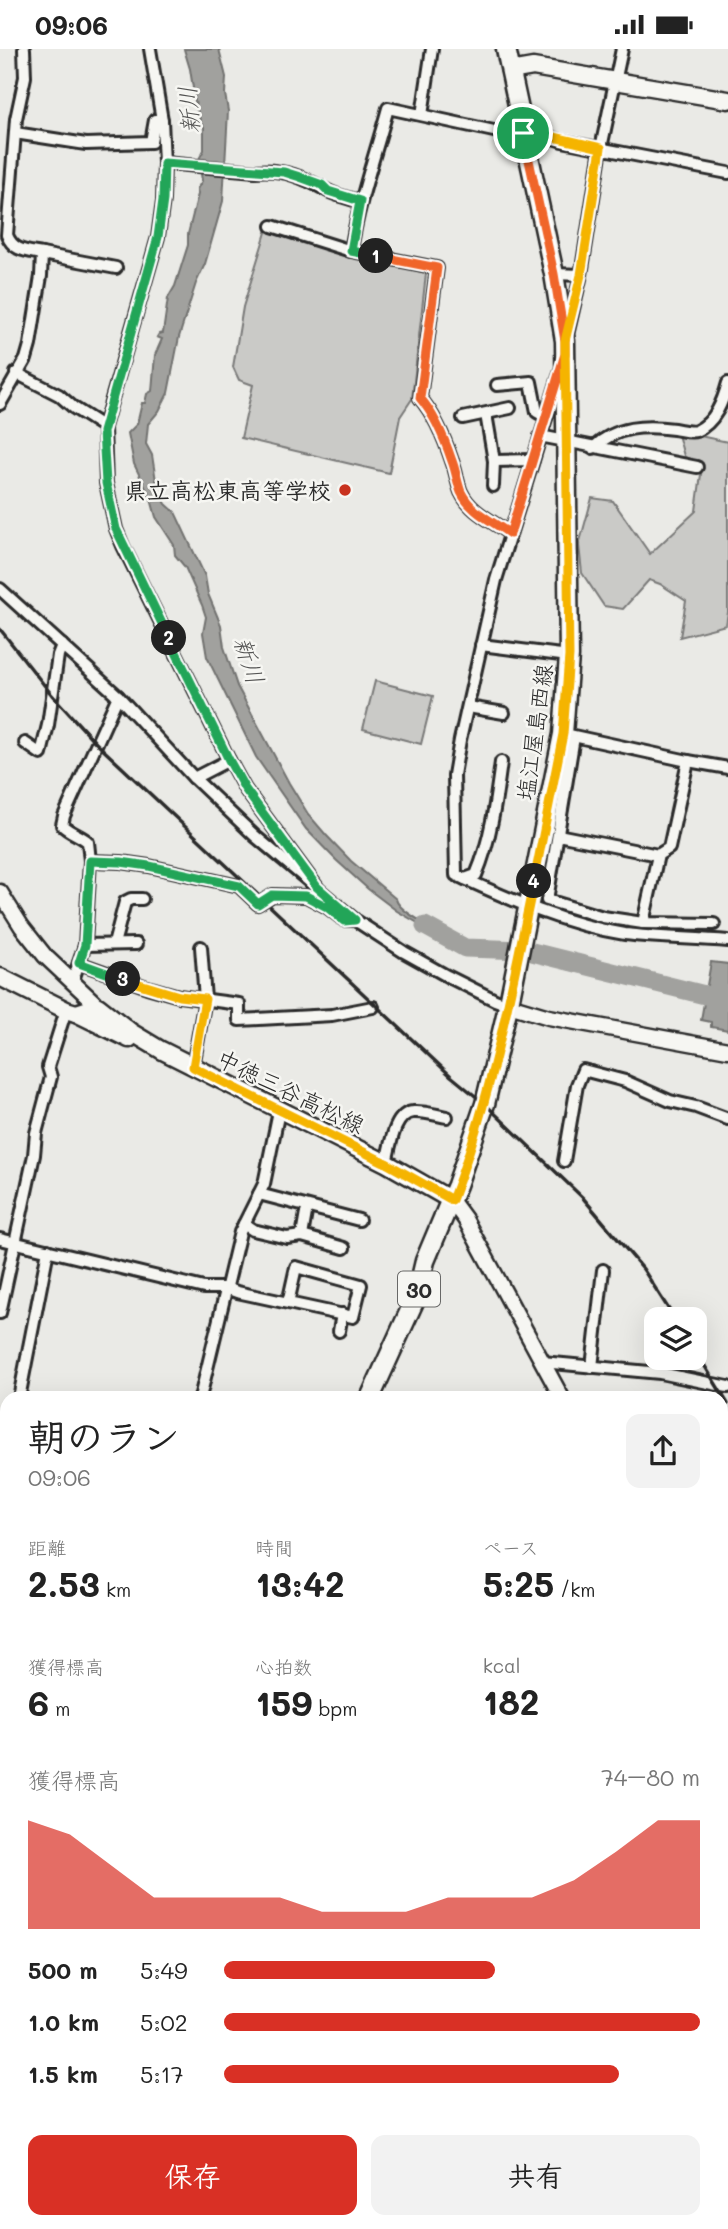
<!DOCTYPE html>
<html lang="ja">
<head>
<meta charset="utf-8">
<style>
  :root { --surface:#fff; --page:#f2f2f2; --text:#222; --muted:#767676; --accent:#d93025 }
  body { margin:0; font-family:Mali,"Klee One",sans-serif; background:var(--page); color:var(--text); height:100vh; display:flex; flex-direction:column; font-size:26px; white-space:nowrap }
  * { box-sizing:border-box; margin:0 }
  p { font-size:23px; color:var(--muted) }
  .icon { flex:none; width:38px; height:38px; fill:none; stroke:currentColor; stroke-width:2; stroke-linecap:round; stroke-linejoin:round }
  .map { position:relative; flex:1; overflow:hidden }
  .sheet { position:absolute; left:0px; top:1342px; width:728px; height:838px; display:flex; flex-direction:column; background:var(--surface); border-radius:21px 21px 0 0; box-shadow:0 7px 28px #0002 }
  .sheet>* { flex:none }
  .fabs { position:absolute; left:644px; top:1258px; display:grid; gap:14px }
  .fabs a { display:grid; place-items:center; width:63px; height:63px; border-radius:14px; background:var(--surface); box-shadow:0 7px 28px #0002; font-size:35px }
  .pin { position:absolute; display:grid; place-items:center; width:60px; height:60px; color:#fff; margin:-30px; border:4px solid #fff; border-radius:50%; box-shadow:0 2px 7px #0007 }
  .km { position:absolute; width:35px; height:35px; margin:-18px; border-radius:50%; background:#222; color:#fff; font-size:19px; line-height:35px; text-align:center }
  .round { display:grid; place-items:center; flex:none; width:74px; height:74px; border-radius:14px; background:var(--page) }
  .overview { display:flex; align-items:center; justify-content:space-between; height:119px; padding:0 28px }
  h1 { font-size:38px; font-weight:700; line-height:52px }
  .figures { display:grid; grid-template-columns:repeat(3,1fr); gap:10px; height:119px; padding:7px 28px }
  .figures div { display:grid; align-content:center }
  .figures b { font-size:35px; font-weight:700 }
  .figures small { font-size:19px; font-weight:400 }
  .figures p { font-size:19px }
  .chart { height:196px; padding:14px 28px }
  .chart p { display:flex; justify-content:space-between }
  .chart svg { width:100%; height:126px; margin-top:7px; fill:var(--accent); opacity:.7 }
  .primary-button { display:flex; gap:14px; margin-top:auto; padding:14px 28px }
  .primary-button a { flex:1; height:80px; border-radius:14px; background:var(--accent); color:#fff; font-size:28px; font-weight:700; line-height:80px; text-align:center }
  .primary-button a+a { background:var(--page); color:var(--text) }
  ul { padding:0 28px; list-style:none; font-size:23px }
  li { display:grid; grid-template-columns:112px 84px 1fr; align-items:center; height:52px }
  li i { height:18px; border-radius:9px; background:var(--accent) }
  .status { display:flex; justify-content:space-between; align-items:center; height:49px; padding:0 35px; background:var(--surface); direction:ltr }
  .status svg { height:19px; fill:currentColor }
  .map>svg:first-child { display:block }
  .green { fill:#cacac7; stroke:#7a7a79; stroke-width:2 }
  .water { fill:#a1a19e; stroke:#727270; stroke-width:2 }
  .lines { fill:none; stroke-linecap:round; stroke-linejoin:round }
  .stream { stroke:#727270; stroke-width:3.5 }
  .river { stroke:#a1a19e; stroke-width:19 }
  .minor-casing { stroke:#2b2b2b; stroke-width:16 }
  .tertiary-casing { stroke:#2b2b2b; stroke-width:19 }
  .secondary-casing { stroke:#2b2b2b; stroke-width:21 }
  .primary-casing { stroke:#2b2b2b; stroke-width:23 }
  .minor { stroke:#f6f6f2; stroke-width:10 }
  .tertiary { stroke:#f6f6f2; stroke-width:14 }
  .secondary { stroke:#f6f6f2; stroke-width:16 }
  .primary { stroke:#f6f6f2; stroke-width:18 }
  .rail { stroke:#2b2b2b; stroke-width:3.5 }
  .split-1-casing { stroke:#fff; stroke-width:14 }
  .split-2-casing { stroke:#fff; stroke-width:14 }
  .split-3-casing { stroke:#fff; stroke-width:14 }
  .split-4-casing { stroke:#fff; stroke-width:14 }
  .split-5-casing { stroke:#fff; stroke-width:14 }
  .split-1 { stroke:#f0652b; stroke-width:9 }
  .split-2 { stroke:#22a559; stroke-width:9 }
  .split-3 { stroke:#22a559; stroke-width:9 }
  .split-4 { stroke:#f5b400; stroke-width:9 }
  .split-5 { stroke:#f5b400; stroke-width:9 }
  .poi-dot { fill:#c8321e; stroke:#f6f6f2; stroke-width:2.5 }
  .labels { text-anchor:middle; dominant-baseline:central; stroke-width:5; stroke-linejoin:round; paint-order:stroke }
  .shield { fill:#f6f6f2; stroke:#686867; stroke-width:2 }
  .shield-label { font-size:21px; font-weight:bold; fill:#2b2b2b }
  .poi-label { font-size:23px; font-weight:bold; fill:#2b2b2b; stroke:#f6f6f2; text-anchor:end }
  .street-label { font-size:23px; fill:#2b2b2b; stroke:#f6f6f2 }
  .water-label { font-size:24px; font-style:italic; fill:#545453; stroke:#f6f6f2 }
</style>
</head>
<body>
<div class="status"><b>09:06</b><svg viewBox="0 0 49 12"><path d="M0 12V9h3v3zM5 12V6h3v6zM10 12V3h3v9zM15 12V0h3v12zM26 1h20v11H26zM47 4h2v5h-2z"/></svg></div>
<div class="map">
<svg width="728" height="2180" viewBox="0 0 728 2180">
  <rect width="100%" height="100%" fill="#eaeae6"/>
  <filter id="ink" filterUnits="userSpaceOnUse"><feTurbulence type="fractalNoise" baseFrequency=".0143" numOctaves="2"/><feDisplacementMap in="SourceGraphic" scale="14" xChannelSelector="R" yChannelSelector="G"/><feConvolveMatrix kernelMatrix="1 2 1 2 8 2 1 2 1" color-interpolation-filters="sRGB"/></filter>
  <g filter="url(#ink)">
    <g class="green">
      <path d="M267 180 344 204 426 224 412 350 400 368 389 424 241 389 253 336 239 331 233 318 243 258Z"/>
      <path d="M677 382 728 393V563L726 576 680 588 686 552 660 535 649 531 623 560 604 557 582 524 579 496 592 449 613 452 650 505 696 462 702 418 684 407Z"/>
      <path d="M375 632 433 647 421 695 363 680Z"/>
    </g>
    <g class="water">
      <path d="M184 0H219L226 28 225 45 228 62 223 152 205 215 196 234 179 288 168 344 159 362 148 375 146 395 152 406 157 438 166 455 175 463 205 527 208 545 221 576 224 598 237 637 289 734 308 765 326 786 351 812 396 850C399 864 438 881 451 887L444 889 397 862 368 840 336 811 306 780 256 708 207 608 203 584 206 568 202 556 185 518 175 506 174 496 156 468 151 450 134 415 128 384 137 375 142 354H145L147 345 152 342 155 306 162 290 157 288 159 285 163 284 168 249 175 237 188 196V185L198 145 197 140 202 132 199 110 204 101V78L201 74 196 58 190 20Z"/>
      <path d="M711 913 728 915V981L711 978V973L701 971Z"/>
    </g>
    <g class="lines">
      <g class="stream">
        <path d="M0 1539 7 1541"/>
        <path d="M174 2180 176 2174"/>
      </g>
      <path class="river" d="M425 877 465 899 524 901 705 946 728 948"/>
      <defs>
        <g id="minor">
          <path d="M150 0 162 71 164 114 163 151 158 188 104 378 106 434 116 480 123 497 229 711 245 740 317 838"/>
          <path d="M422 66 432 0"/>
          <path d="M15 84 86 95 151 93 155 71H162"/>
          <path d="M164 114 255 122C283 119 305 129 328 142 337 147 350 149 360 153"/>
          <path d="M272 177 351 202 437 219 420 349C434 365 445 391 452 412 456 422 457 433 461 443 471 464 493 472 510 485"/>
          <path d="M351 202C358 154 375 107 388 59L503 84 541 85 562 92 728 124"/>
          <path d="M42 205 116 219"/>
          <path d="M554 225 581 226"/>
          <path d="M568 282 581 226 601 99 622 0"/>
          <path d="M561 321 496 531 460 691 454 726 456 826C511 851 566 876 625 885 659 889 694 889 728 892"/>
          <path d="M16 324 59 346 74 359 104 378"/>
          <path d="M497 336 531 333 537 363 546 368"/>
          <path d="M0 355 26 310 30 296 41 227 42 205C26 202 13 202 7 186L16 70 25 28 24 0"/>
          <path d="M486 365 494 412 493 437"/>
          <path d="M463 369 510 359"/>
          <path d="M540 387 697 418"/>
          <path d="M593 399C616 377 645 376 674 380 681 381 690 384 696 382 715 374 723 352 728 334"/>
          <path d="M494 412 533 411"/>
          <path d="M0 540 118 647 194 729 255 787 355 871 404 903 447 927 495 951 509 956"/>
          <path d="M481 596 569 607"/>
          <path d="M468 658 504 664"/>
          <path d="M569 686 688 712 669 799 658 806 643 874"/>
          <path d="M574 688 547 851 603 868 643 874 714 875"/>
          <path d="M25 694 41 705 48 676 58 606 62 596"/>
          <path d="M688 712 728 719"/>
          <path d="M194 729 229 711"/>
          <path d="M558 786 658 806"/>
          <path d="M90 812 121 813 149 817 239 837 258 855 273 846 306 847 327 858 344 871H352"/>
          <path d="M465 830 476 826C491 791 496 751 501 713"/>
          <path d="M114 895 125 853 131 850H142"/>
          <path d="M85 896 136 895"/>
          <path d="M79 914 147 938 179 947 239 955V971L332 966 373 958"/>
          <path d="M72 934 85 896 90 812 88 793C80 786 70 784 62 776L64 767 118 647"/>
          <path d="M193 1018 205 950 201 898"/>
          <path d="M564 1112 577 1036 583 1021 625 1032 670 1052 696 1058 728 1070"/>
          <path d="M386 1114C390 1098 394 1064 413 1063 424 1062 436 1066 447 1068"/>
          <path d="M259 1145 359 1171"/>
          <path d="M244 1175 253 1181 287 1189 302 1187 344 1199"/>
          <path d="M302 1187 306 1164"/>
          <path d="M0 1190 204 1239H226L237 1243 353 1268 361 1236 296 1218 288 1254"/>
          <path d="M0 1264 34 1106 36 1084 51 1028 48 1018 66 961"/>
          <path d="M339 1282 342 1265"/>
          <path d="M542 1313 660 1324 728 1338"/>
          <path d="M592 1318 603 1221"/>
          <path d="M19 1349 48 1201"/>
          <path d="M200 1349 240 1183 264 1135 279 1062"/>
          <path d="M0 1418 7 1391"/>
          <path d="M0 1449 7 1451"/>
          <path d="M0 1495 7 1497"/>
          <path d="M0 1564H5L7 1561"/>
          <path d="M0 1632 7 1595"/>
          <path d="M0 1653 7 1655"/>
          <path d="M721 1665 728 1667"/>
          <path d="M0 1778 7 1779"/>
          <path d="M721 1861 728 1862"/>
          <path d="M0 1898 7 1899"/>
          <path d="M721 2021 728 2023"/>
          <path d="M0 2086 7 2087"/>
          <path d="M721 2122 728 2079"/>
          <path d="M712 2180 713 2174"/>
        </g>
        <g id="tertiary">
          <path d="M0 843 22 878 45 907 98 957"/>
          <path d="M509 956 549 968 728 1001"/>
          <path d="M451 1151 465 1170 562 1349"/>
          <path d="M721 1642 728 1655"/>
        </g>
        <g id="secondary">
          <path d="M510 22 533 18 728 51"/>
          <path d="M0 928 66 961 76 964 98 957 131 983 161 1001 386 1114 451 1151"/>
          <path d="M76 964 129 990"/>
        </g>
        <g id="primary">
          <path d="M370 1349 417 1246 425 1212 457 1136 485 1055 510 949 563 685 569 607 565 292 554 225 506 0"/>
          <path d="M7 2180 10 2174"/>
        </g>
      </defs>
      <use href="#minor" class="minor-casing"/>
      <use href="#tertiary" class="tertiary-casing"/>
      <use href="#secondary" class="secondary-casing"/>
      <use href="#primary" class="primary-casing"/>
      <use href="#minor" class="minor"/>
      <use href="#tertiary" class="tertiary"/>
      <use href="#secondary" class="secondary"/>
      <use href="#primary" class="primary"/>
      <g class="rail">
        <path d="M0 580 52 646 96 694 451 1027 485 1055 583 1149 643 1220 675 1270"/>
        <path d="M695 1301 728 1355"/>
      </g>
    </g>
  </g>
  <g class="lines" filter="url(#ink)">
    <defs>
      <path id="split-1" d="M376 207 437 219 420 349C434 365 445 391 452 412 456 422 457 433 461 443 471 464 493 472 510 485L565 305V292L554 225 523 84"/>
      <path id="split-2" d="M169 589 116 480 106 434 103 383 158 188 163 151 164 114 284 123 300 128 322 136 328 142 360 152 351 202 376 207"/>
      <path id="split-3" d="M123 930 79 914 85 896 90 812 121 813 149 817 239 837 258 855 272 846 306 847 327 858 344 872 355 871 317 838 245 740 229 711 169 589"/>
      <path id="split-4" d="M123 930 179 947 205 950 193 1018 386 1114 452 1151C492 1048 511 940 534 832"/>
      <path id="split-5" d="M523 84 541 85 601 99 581 226 565 292 569 607 563 685 534 832"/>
    </defs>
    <use href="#split-1" class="split-1-casing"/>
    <use href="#split-2" class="split-2-casing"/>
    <use href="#split-3" class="split-3-casing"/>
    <use href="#split-4" class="split-4-casing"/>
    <use href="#split-5" class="split-5-casing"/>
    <use href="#split-1" class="split-1"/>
    <use href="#split-2" class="split-2"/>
    <use href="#split-3" class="split-3"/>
    <use href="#split-4" class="split-4"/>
    <use href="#split-5" class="split-5"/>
  </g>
  <circle class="poi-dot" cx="345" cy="441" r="7"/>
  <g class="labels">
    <rect class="shield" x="398" y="1222.5" width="42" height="35" rx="5"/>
    <g class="shield-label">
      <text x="419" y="1240">30</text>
    </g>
    <g class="poi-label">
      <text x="331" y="441">県立高松東高等学校</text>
    </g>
    <g class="street-label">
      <text transform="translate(534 683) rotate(-82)">塩江屋島西線</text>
      <text transform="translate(291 1042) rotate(26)">中徳三谷高松線</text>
    </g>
    <g class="water-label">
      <text transform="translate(188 61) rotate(-95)">新川</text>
      <text transform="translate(250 611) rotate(72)">新川</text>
    </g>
  </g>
</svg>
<div class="fabs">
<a><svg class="icon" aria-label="layers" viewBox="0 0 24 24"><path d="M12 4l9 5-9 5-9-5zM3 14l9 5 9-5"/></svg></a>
</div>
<div class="pin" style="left:523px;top:84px;background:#1e9e55"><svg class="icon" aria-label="arrive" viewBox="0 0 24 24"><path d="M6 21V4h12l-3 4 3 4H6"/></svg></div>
<b class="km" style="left:376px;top:207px">1</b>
<b class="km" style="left:169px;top:589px">2</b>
<b class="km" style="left:123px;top:930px">3</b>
<b class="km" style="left:534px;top:832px">4</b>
<section class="sheet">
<div class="overview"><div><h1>朝のラン</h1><p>09:06</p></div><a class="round"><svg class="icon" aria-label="share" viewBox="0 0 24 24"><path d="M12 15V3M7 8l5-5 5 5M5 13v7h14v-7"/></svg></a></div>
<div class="figures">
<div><p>距離</p><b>2.53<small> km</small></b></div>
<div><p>時間</p><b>13:42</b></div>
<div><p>ペース</p><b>5:25<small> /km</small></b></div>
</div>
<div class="figures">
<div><p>獲得標高</p><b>6<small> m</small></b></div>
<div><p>心拍数</p><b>159<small> bpm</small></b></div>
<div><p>kcal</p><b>182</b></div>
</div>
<div class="chart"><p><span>獲得標高</span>74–80 m</p>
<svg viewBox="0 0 160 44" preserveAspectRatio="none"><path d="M0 44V6L10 11L20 22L30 33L40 33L50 33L60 33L70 38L80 38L90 38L100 33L110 33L120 33L130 27L140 17L150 6L160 6V44z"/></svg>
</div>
<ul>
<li><b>500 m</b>5:49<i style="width:57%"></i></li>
<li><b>1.0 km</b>5:02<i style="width:100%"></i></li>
<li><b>1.5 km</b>5:17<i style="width:83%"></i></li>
</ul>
<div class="primary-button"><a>保存</a><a>共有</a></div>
</section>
</div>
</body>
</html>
